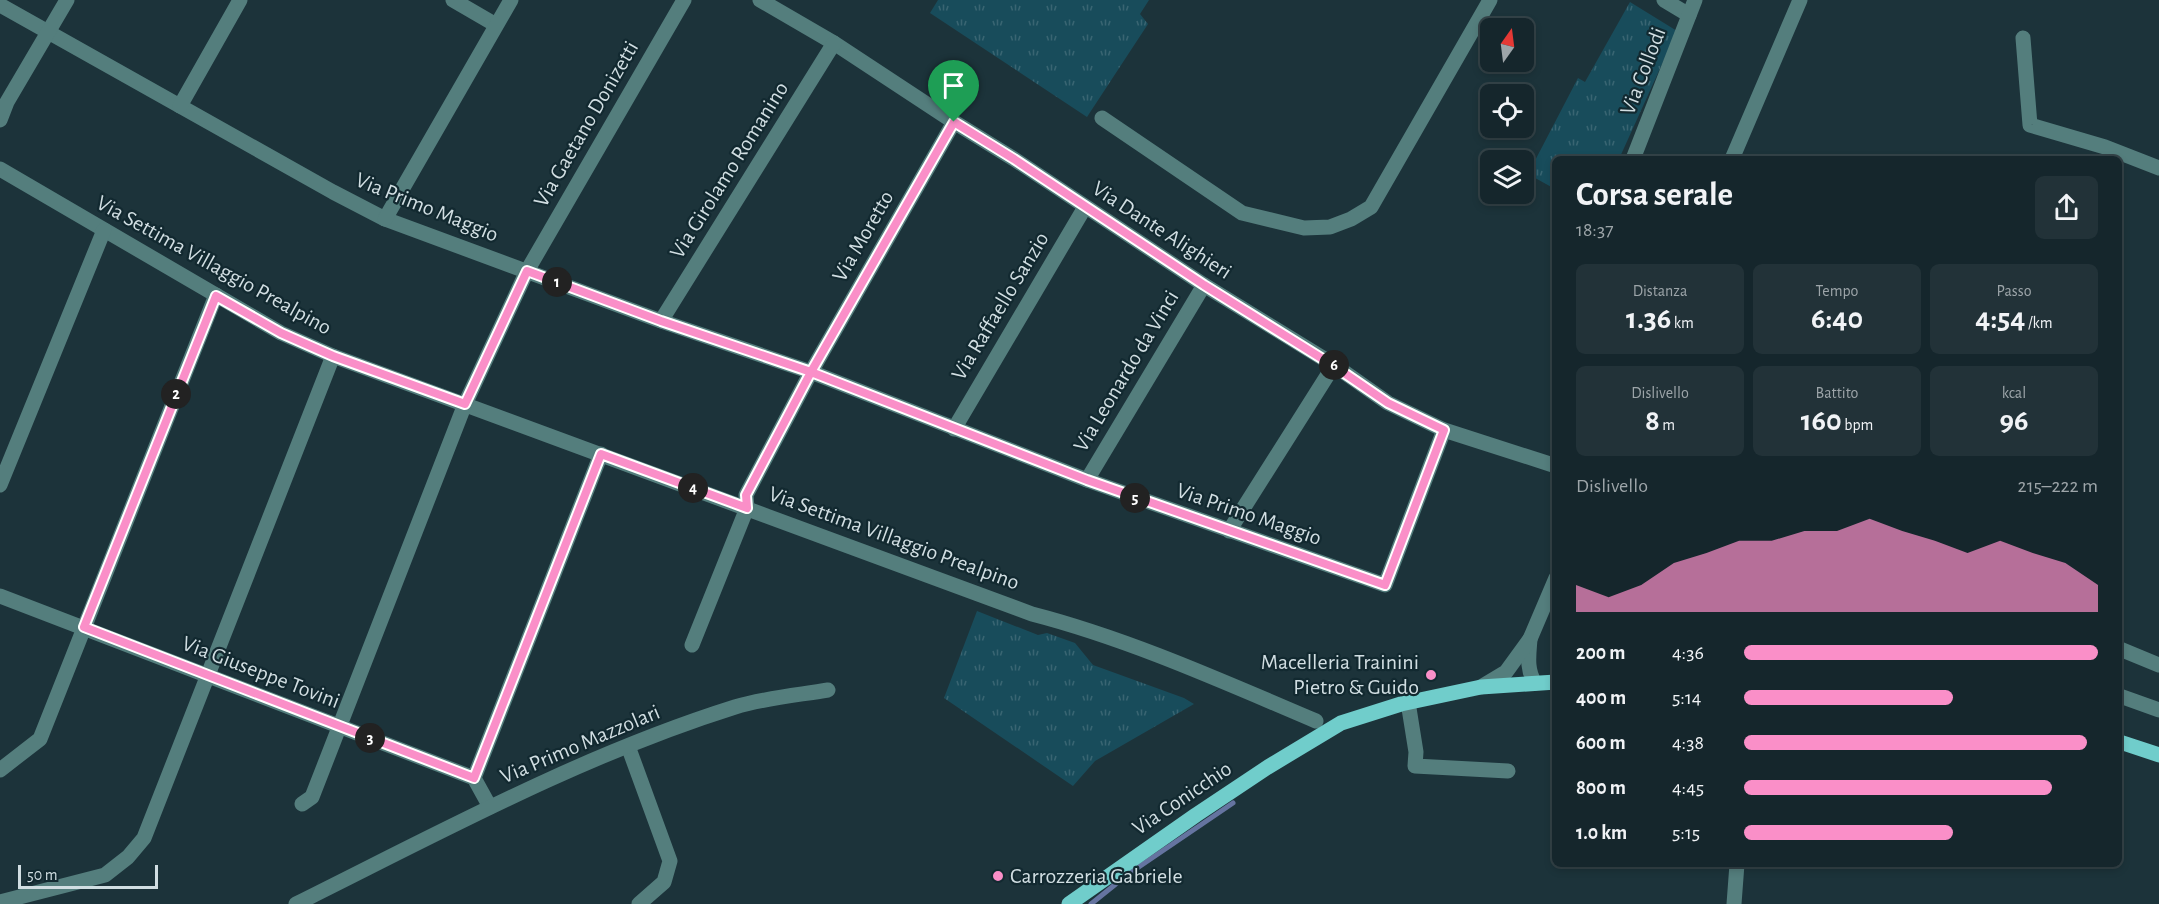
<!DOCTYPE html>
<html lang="it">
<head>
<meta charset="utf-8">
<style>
  :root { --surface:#15262c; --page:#223238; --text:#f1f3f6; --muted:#9da5a9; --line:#344348; --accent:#fa8fc8 }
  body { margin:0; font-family:"Alegreya Sans",sans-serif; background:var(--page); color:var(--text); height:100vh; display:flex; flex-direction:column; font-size:22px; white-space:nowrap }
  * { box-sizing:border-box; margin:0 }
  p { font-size:20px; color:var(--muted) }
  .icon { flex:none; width:33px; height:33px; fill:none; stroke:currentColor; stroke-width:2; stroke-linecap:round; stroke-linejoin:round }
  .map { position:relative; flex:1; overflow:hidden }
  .details { position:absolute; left:1552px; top:156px; width:570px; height:711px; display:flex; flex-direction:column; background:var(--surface); border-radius:9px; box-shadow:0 3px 9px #0003,0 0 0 2px var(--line) }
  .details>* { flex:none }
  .needle { width:39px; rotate:14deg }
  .buttons { position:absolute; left:1480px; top:18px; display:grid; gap:12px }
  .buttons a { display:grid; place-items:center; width:54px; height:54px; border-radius:9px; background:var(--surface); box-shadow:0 3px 9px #0003,0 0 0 2px var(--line); font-size:30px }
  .scale { position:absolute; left:18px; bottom:15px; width:140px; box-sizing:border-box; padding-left:6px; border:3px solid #d1dee2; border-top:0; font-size:16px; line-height:21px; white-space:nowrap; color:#d1dee2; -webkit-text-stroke:4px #122930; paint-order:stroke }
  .pin { position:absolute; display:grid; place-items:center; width:51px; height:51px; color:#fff; margin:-62px -26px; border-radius:50% 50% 50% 0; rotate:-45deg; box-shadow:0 0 6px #0007 }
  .pin .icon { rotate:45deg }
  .km { position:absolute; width:30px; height:30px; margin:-15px; border-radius:50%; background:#222; color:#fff; font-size:16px; line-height:30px; text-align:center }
  .round { display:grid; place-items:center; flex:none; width:63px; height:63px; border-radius:9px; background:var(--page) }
  .summary { display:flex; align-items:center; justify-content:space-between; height:102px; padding:0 24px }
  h1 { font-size:33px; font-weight:600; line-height:45px }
  .figures { display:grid; grid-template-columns:repeat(3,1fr); gap:9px; height:102px; padding:6px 24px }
  .figures div { display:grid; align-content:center; border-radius:9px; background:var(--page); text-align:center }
  .figures b { font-size:30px; font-weight:600 }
  .figures small { font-size:16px; font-weight:400 }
  .figures p { font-size:16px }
  .chart { height:168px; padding:12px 24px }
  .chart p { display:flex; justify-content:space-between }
  .chart svg { width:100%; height:108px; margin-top:6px; fill:var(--accent); opacity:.7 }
  ul { padding:0 24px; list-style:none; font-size:20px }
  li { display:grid; grid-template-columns:96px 72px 1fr; align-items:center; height:45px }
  li i { height:15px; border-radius:8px; background:var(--accent) }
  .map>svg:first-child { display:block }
  .grass { fill:url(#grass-tufts) }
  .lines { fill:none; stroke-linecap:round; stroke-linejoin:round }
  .stream { stroke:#6574a0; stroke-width:5 }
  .minor { stroke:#547e7d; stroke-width:15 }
  .major { stroke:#70cdcb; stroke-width:15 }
  .route-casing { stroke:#fff; stroke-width:12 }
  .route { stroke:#fa8fc8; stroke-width:8 }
  .poi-dot { fill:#fa8fc8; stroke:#122930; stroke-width:2 }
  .labels { text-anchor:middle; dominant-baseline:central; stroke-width:4.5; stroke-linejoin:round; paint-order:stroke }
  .street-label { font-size:22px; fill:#d1dee2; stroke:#122930 }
  .poi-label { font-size:22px; fill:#d1dee2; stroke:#122930; text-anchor:end }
</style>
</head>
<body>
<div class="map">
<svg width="2159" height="904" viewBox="0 0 2159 904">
  <defs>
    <pattern id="grass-tufts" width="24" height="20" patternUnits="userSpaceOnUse" patternTransform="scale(1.5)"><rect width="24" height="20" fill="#184c5b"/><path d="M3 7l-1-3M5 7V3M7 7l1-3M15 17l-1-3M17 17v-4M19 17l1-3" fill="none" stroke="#396572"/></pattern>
  </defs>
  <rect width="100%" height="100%" fill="#1c333a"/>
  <g class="grass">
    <path d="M938 0H1149L1140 14 1148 24 1087 117 930 13Z"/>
    <path d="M1630 2 1677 31 1619 159H1556L1555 189 1528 174 1578 78 1585 82Z"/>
    <path d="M977 611 1038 635 1047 633 1075 643 1093 665 1184 698 1194 704 1095 761 1073 786 944 698Z"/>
  </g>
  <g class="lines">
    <path class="stream" d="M1091 904 1127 875 1233 803"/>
    <g class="minor">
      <path d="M453 0 496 25"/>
      <path d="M760 0 834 43 954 122 1014 159 1204 285 1334 365 1388 403 1444 430 1556 466"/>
      <path d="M1664 0 1689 15"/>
      <path d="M0 5 333 192 385 219 661 321 811 372 1087 480 1385 585 1444 430"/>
      <path d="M2023 38 2030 125 2105 147 2159 168"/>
      <path d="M180 106 240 0"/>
      <path d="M1102 118 1242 213 1304 228 1330 227 1351 219 1371 207 1490 0"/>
      <path d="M0 120 7 102 67 0"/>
      <path d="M1633 159 1695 0"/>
      <path d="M1732 159 1800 0"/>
      <path d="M0 169 281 333 333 356 1032 614C1129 639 1224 682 1316 721"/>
      <path d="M385 219 511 0"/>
      <path d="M661 321 834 43"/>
      <path d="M954 429 1085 207"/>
      <path d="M1087 480 1204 285"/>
      <path d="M0 485 104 230"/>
      <path d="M1229 531 1334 365"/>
      <path d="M0 596 474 778 490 807"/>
      <path d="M1530 639C1529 654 1526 669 1535 683"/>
      <path d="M692 645 747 508 746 495 811 372 954 122"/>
      <path d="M2120 649 2159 665"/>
      <path d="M1481 687 1506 672 1530 639 1556 578"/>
      <path d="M2120 696 2159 710"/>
      <path d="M1408 702 1416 752 1415 766 1508 771"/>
      <path d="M628 746 670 861 664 882 639 904"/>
      <path d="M0 770 40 739 216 295"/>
      <path d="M474 778 601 454"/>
      <path d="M302 804 312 797 465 404 527 271 684 0"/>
      <path d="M0 902 105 875 128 857 144 838 333 356"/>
      <path d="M296 904C439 833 582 755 735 707 764 698 798 695 828 690"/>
      <path d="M1734 904 1737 864"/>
    </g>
    <g class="major">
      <path d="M2120 742 2159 755"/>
      <path d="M1069 904 1196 815 1268 767 1341 723 1401 704 1481 687 1556 682"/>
    </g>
  </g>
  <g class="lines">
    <defs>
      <path id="route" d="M954 122 811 372 661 321 527 271 465 404 333 356 281 333 216 296 84 627 474 778 601 454 747 508 746 495 811 372 1087 480 1385 585 1444 430 1388 403 1334 366 1204 285 1014 159 954 122"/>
    </defs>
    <use href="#route" class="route-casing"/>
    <use href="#route" class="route"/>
  </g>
  <g class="poi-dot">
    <circle cx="1431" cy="675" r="6"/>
    <circle cx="998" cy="876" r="6"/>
  </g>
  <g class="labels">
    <g class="street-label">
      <text transform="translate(1643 71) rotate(-69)">Via Collodi</text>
      <text transform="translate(586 124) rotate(-60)">Via Gaetano Donizetti</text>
      <text transform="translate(729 170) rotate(-58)">Via Girolamo Romanino</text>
      <text transform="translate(427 207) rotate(22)">Via Primo Maggio</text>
      <text transform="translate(1162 230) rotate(33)">Via Dante Alighieri</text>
      <text transform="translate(863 236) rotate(-60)">Via Moretto</text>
      <text transform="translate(214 265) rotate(29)">Via Settima Villaggio Prealpino</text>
      <text transform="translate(1000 306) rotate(-59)">Via Raffaello Sanzio</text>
      <text transform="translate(1126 371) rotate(-59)">Via Leonardo da Vinci</text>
      <text transform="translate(1249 514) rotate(19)">Via Primo Maggio</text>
      <text transform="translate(894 538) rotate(20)">Via Settima Villaggio Prealpino</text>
      <text transform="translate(261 672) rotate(21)">Via Giuseppe Tovini</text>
      <text transform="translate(580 744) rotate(-23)">Via Primo Mazzolari</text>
      <text transform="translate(1182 798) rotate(-34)">Via Conicchio</text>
    </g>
    <g class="poi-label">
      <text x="1419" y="662">Macelleria Trainini<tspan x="1419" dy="25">Pietro &amp; Guido</tspan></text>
      <text x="1010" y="876" text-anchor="start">Carrozzeria Gabriele</text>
    </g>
  </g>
</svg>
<div class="buttons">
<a><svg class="needle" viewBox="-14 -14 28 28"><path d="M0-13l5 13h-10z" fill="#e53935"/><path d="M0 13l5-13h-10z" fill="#9da5a9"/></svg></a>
<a><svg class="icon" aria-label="locate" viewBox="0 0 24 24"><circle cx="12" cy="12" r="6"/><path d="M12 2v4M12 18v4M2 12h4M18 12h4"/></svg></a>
<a><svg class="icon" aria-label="layers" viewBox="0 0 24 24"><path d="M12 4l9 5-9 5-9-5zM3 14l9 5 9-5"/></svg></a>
</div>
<div class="scale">50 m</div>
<div class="pin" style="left:954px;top:122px;background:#1e9e55"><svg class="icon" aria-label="arrive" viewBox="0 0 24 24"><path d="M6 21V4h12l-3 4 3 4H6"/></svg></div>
<b class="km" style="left:557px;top:282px">1</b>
<b class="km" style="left:176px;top:394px">2</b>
<b class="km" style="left:370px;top:738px">3</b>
<b class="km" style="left:693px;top:488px">4</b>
<b class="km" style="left:1135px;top:498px">5</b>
<b class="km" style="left:1334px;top:365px">6</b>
<section class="details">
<div class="summary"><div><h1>Corsa serale</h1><p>18:37</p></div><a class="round"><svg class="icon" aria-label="share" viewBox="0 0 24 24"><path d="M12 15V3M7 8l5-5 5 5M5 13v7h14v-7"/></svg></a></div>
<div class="figures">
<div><p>Distanza</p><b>1.36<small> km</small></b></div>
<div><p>Tempo</p><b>6:40</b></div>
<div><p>Passo</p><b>4:54<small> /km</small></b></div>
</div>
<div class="figures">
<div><p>Dislivello</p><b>8<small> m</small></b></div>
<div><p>Battito</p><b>160<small> bpm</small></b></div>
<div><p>kcal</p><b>96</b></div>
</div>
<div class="chart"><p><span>Dislivello</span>215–222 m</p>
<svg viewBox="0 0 160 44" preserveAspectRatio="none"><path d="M0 44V33L10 38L20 33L30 24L40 20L50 15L60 15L70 11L80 11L90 6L100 11L110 15L120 20L130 15L140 20L150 24L160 33V44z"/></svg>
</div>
<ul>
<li><b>200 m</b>4:36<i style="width:100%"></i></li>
<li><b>400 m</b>5:14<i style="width:59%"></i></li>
<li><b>600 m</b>4:38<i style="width:97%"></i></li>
<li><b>800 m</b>4:45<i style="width:87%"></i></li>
<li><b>1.0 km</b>5:15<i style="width:59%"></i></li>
</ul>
</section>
</div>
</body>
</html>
